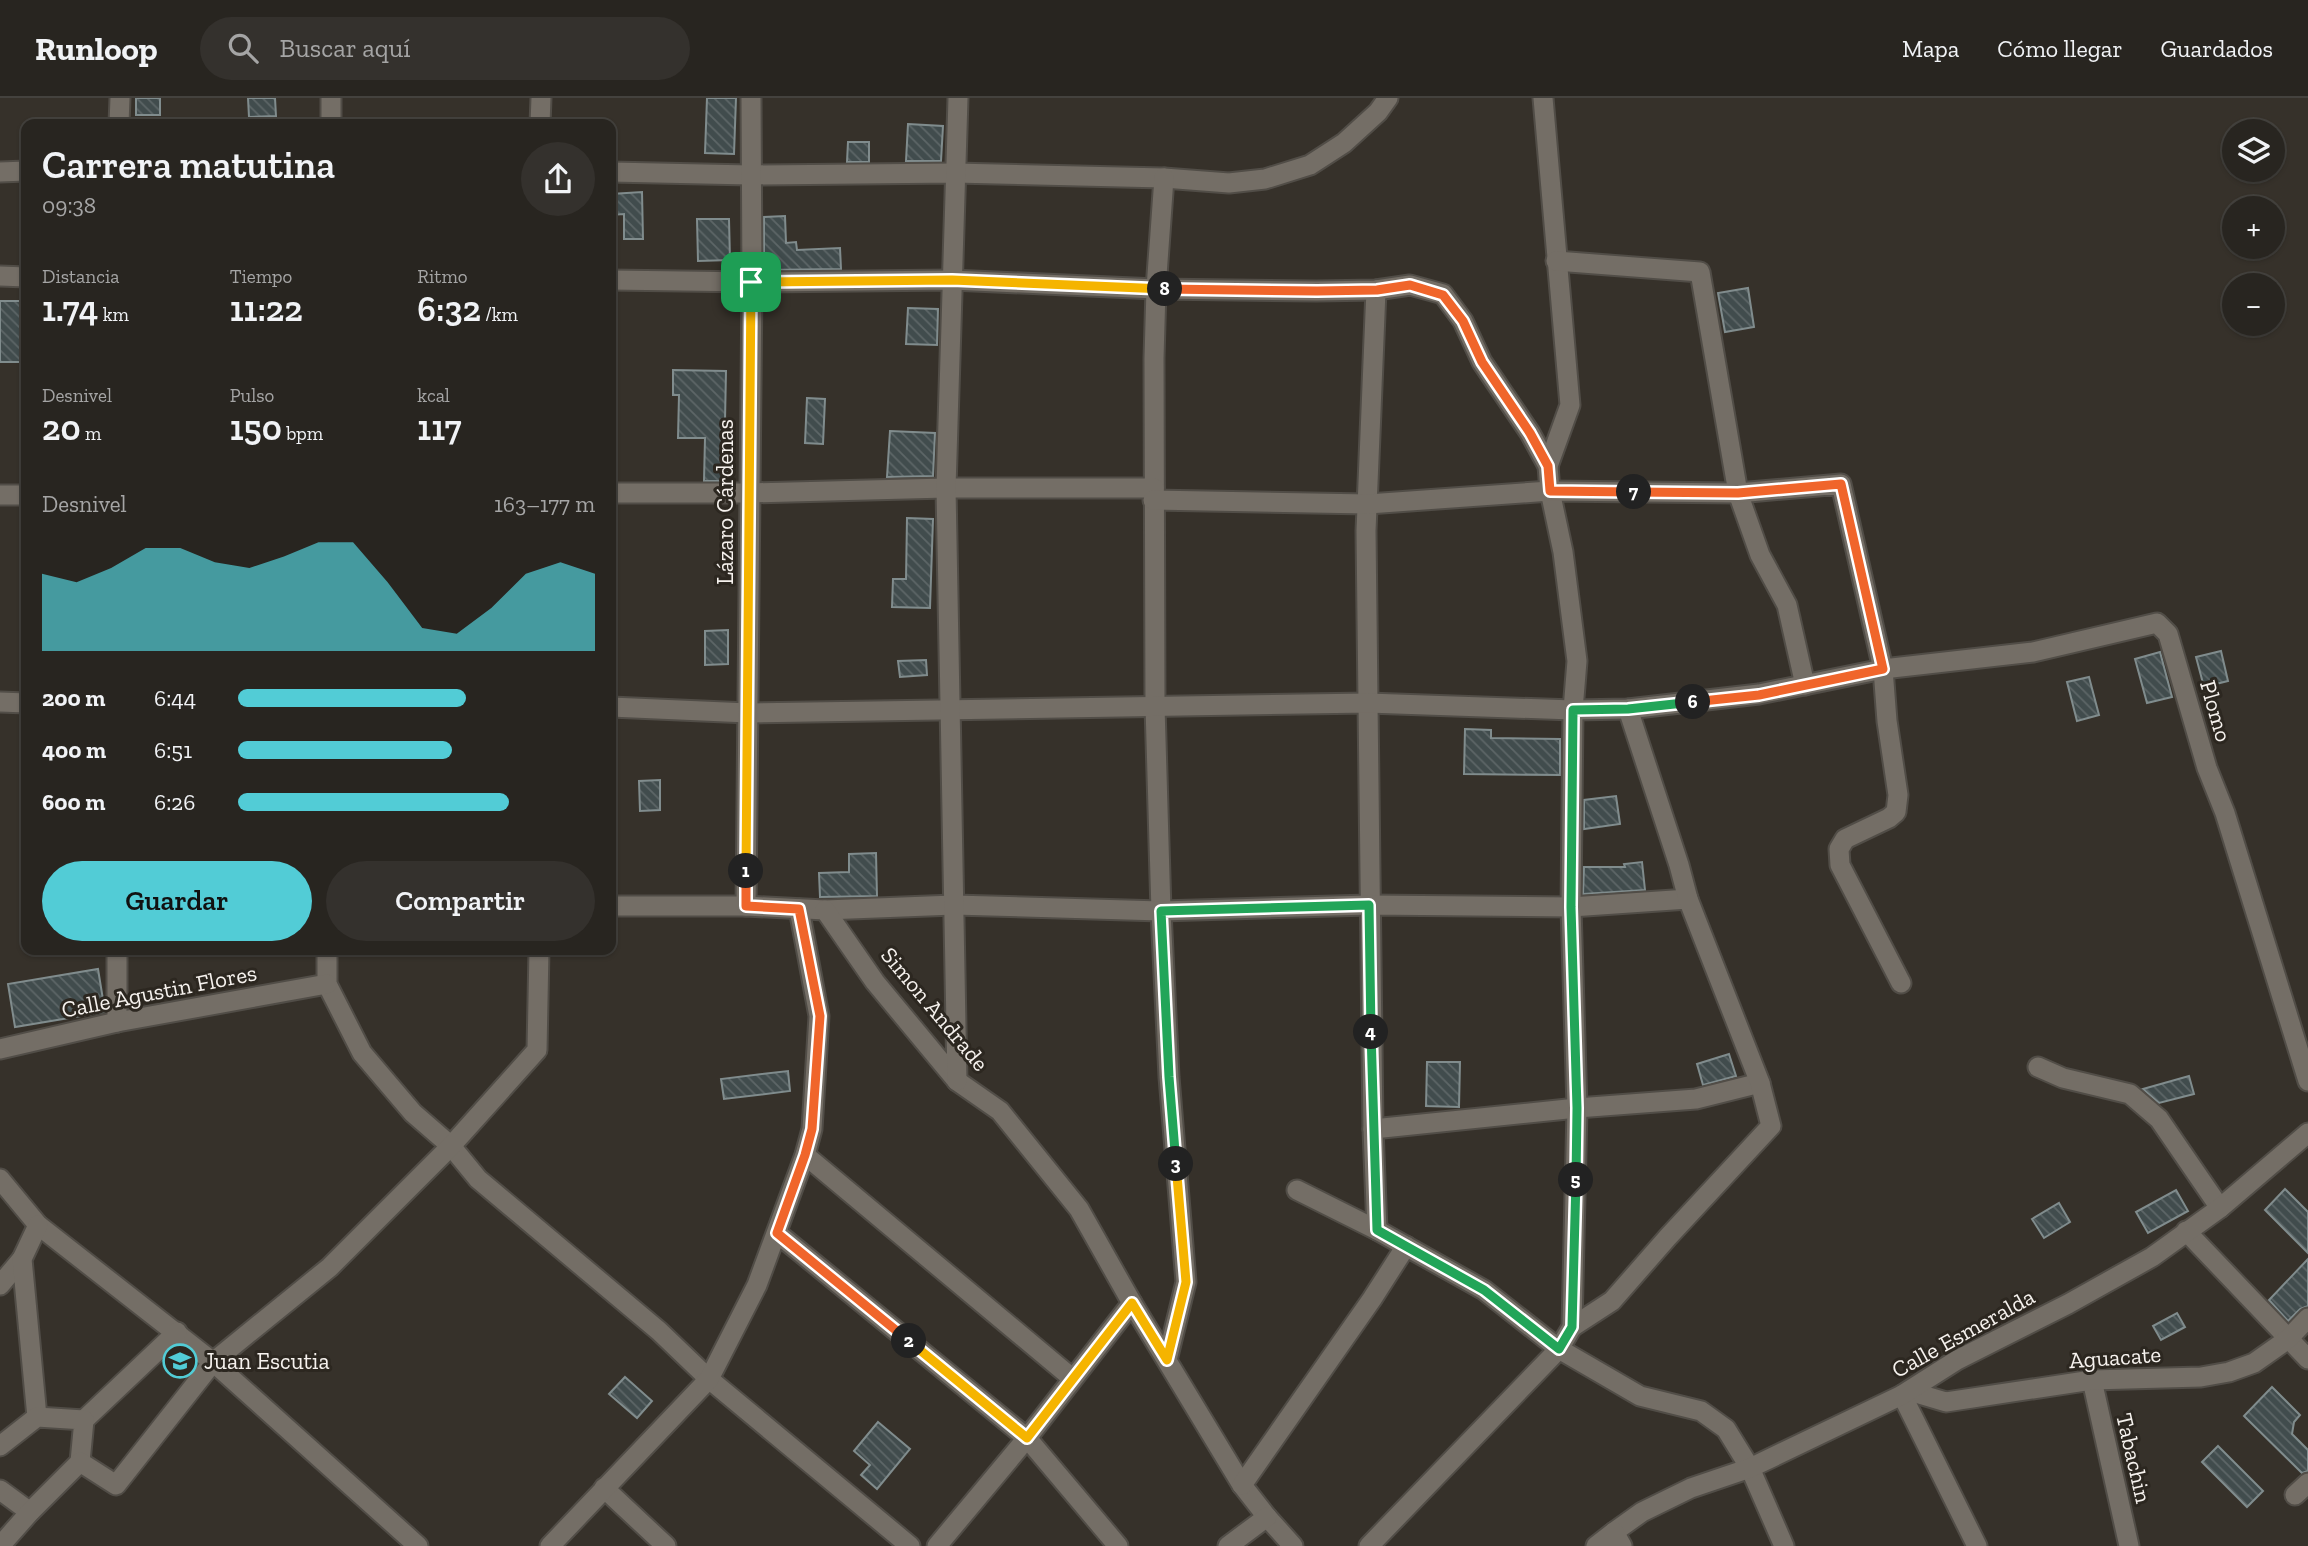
<!DOCTYPE html>
<html lang="es">
<head>
<meta charset="utf-8">
<style>
  :root { --surface:#282520; --page:#34312d; --text:#f1f3f6; --muted:#a5a5a5; --line:#44423e; --accent:#52ccd6 }
  body { margin:0; font-family:"Zilla Slab",serif; background:var(--page); color:var(--text); height:100vh; display:flex; flex-direction:column; font-size:26px; white-space:nowrap }
  * { box-sizing:border-box; margin:0 }
  p { font-size:23px; color:var(--muted) }
  .icon { flex:none; width:38px; height:38px; fill:none; stroke:currentColor; stroke-width:2; stroke-linecap:round; stroke-linejoin:round }
  .map { position:relative; flex:1; overflow:hidden }
  .side { position:absolute; left:21px; top:21px; width:595px; height:836px; display:flex; flex-direction:column; background:var(--surface); border-radius:14px; box-shadow:0 2px 5px #0004,0 0 0 2px var(--line) }
  .side>* { flex:none }
  .fabs { position:absolute; left:2222px; top:21px; display:grid; gap:14px }
  .fabs a { display:grid; place-items:center; width:63px; height:63px; border-radius:50%; background:var(--surface); box-shadow:0 2px 5px #0004,0 0 0 2px var(--line); font-size:35px }
  .pin { position:absolute; display:grid; place-items:center; width:60px; height:60px; color:#fff; margin:-30px; border-radius:14px; box-shadow:0 4px 10px #0006 }
  .km { position:absolute; width:35px; height:35px; margin:-18px; border-radius:50%; background:#222; color:#fff; font-size:19px; line-height:35px; text-align:center }
  .round { display:grid; place-items:center; flex:none; width:74px; height:74px; border-radius:37px; background:var(--page) }
  .summary { display:flex; align-items:center; justify-content:space-between; height:119px; padding:0 21px }
  h1 { font-size:38px; font-weight:600; line-height:52px }
  .stats { display:grid; grid-template-columns:repeat(3,1fr); gap:10px; height:119px; padding:7px 21px }
  .stats div { display:grid; align-content:center }
  .stats b { font-size:35px; font-weight:600 }
  .stats small { font-size:19px; font-weight:400 }
  .stats p { font-size:19px }
  .chart { height:196px; padding:14px 21px }
  .chart p { display:flex; justify-content:space-between }
  .chart svg { width:100%; height:126px; margin-top:7px; fill:var(--accent); opacity:.7 }
  .action { display:flex; gap:14px; margin-top:auto; padding:14px 21px }
  .action a { flex:1; height:80px; border-radius:42px; background:var(--accent); color:#111; font-size:28px; font-weight:600; line-height:80px; text-align:center }
  .action a+a { background:var(--page); color:var(--text) }
  ul { padding:0 21px; list-style:none; font-size:23px }
  li { display:grid; grid-template-columns:112px 84px 1fr; align-items:center; height:52px }
  li i { height:18px; border-radius:9px; background:var(--accent) }
  header { display:flex; align-items:center; gap:42px; box-sizing:border-box; height:98px; padding:0 35px; background:var(--surface); border-bottom:2px solid var(--line) }
  header strong { font-size:33px }
  nav { display:flex; gap:38px; margin-inline-start:auto; font-size:24px }
  .search { width:490px; height:63px; background:var(--page); display:flex; align-items:center; gap:18px; box-sizing:border-box; padding:0 24px; border-radius:38px; color:var(--muted); font-size:26px }
  .map>svg:first-child { display:block }
  .building { fill:url(#building-back-hatch); stroke:#808c8d; stroke-width:2 }
  .lines { fill:none; stroke-linecap:round; stroke-linejoin:round }
  .street-casing { stroke:#514d47; stroke-width:23 }
  .street { stroke:#746e66; stroke-width:19 }
  .split-1-casing { stroke:#fff; stroke-width:14 }
  .split-2-casing { stroke:#fff; stroke-width:14 }
  .split-3-casing { stroke:#fff; stroke-width:14 }
  .split-4-casing { stroke:#fff; stroke-width:14 }
  .split-5-casing { stroke:#fff; stroke-width:14 }
  .split-6-casing { stroke:#fff; stroke-width:14 }
  .split-7-casing { stroke:#fff; stroke-width:14 }
  .split-8-casing { stroke:#fff; stroke-width:14 }
  .split-9-casing { stroke:#fff; stroke-width:14 }
  .split-1 { stroke:#f5b400; stroke-width:9 }
  .split-2 { stroke:#f0652b; stroke-width:9 }
  .split-3 { stroke:#f5b400; stroke-width:9 }
  .split-4 { stroke:#22a559; stroke-width:9 }
  .split-5 { stroke:#22a559; stroke-width:9 }
  .split-6 { stroke:#22a559; stroke-width:9 }
  .split-7 { stroke:#f0652b; stroke-width:9 }
  .split-8 { stroke:#f0652b; stroke-width:9 }
  .split-9 { stroke:#f5b400; stroke-width:9 }
  .labels { text-anchor:middle; dominant-baseline:central; stroke-width:6; stroke-linejoin:round; paint-order:stroke }
  .street-label { font-size:23px; fill:#f6f2ee; stroke:#2c2720 }
  .poi-label { font-size:23px; fill:#f6f2ee; stroke:#2c2720; text-anchor:start }
</style>
</head>
<body>
<header>
<strong>Runloop</strong>
<div class="search"><svg class="icon" aria-label="search" viewBox="0 0 24 24"><circle cx="10" cy="10" r="6"/><path d="M15 15l6 6"/></svg>Buscar aquí</div>
<nav><a>Mapa</a><a>Cómo llegar</a><a>Guardados</a></nav>
</header>
<div class="map">
<svg width="2308" height="1448" viewBox="0 0 2308 1448">
  <defs>
    <pattern id="building-back-hatch" width="6" height="6" patternUnits="userSpaceOnUse" patternTransform="scale(1.75)"><rect width="6" height="6" fill="#414c4d"/><path d="M-1 5l2 2M0 0l6 6M5-1l2 2" fill="none" stroke="#5d6667"/></pattern>
  </defs>
  <rect width="100%" height="100%" fill="#36312a"/>
  <g class="building">
    <rect x="136" y="0" width="24" height="17"/>
    <path d="M248 0H275L276 18 249 19Z"/>
    <path d="M707 0H736L734 56 705 55Z"/>
    <path d="M908 26 943 28 941 63H906Z"/>
    <path d="M848 44H869V64H847Z"/>
    <path d="M642 94 643 141H624V116L611 117V96Z"/>
    <path d="M785 118 786 145 796 144 797 152 840 150 841 171 764 172V119Z"/>
    <path d="M697 121H729L730 162 698 163Z"/>
    <path d="M1748 190 1754 229 1725 234 1718 195Z"/>
    <rect x="0" y="203" width="20" height="61"/>
    <path d="M908 210 938 211 937 247 906 246Z"/>
    <path d="M673 272 726 273 725 323H728L727 383H704L705 340H678L679 297H673Z"/>
    <path d="M807 300 825 301 823 346 805 345Z"/>
    <path d="M890 333 935 335 933 378 887 379Z"/>
    <path d="M907 420 933 421 930 510 892 509 893 481H906Z"/>
    <path d="M728 532V566L705 567V533Z"/>
    <path d="M2221 553 2228 583 2204 589 2196 559Z"/>
    <path d="M2160 554 2172 599 2147 605 2135 561Z"/>
    <path d="M926 562 927 577 900 579 898 563Z"/>
    <path d="M2089 579 2099 617 2077 623 2067 584Z"/>
    <path d="M1465 631 1491 632V640L1560 641V677L1464 676Z"/>
    <path d="M660 682V712L640 713 639 683Z"/>
    <path d="M1616 698 1620 726 1584 731V702Z"/>
    <path d="M876 755 877 798 820 799 819 775 849 774V756Z"/>
    <path d="M1642 764 1645 792 1583 796 1584 769H1625L1624 766Z"/>
    <path d="M98 871 105 914 15 929 8 886Z"/>
    <path d="M1729 956 1736 978 1703 987 1697 966Z"/>
    <path d="M1427 964H1460L1459 1009 1426 1008Z"/>
    <path d="M788 973 790 993 724 1001 721 981Z"/>
    <path d="M2189 978 2194 996 2159 1005 2143 991Z"/>
    <path d="M2285 1091 2308 1114V1155L2265 1112Z"/>
    <path d="M2176 1092 2188 1113 2148 1135 2136 1114Z"/>
    <path d="M2059 1105 2070 1124 2044 1140 2032 1121Z"/>
    <path d="M2308 1161V1208L2300 1211 2288 1223 2269 1202Z"/>
    <path d="M2177 1215 2185 1229 2161 1242 2153 1228Z"/>
    <path d="M625 1279 652 1303 637 1320 609 1296Z"/>
    <path d="M2272 1289 2300 1317 2294 1324 2292 1336 2308 1352V1373L2302 1375 2244 1318Z"/>
    <path d="M878 1324 910 1351 877 1391 861 1377 870 1367 854 1353Z"/>
    <path d="M2218 1348 2263 1393 2247 1409 2202 1364Z"/>
  </g>
  <g class="lines">
    <defs>
      <g id="street">
        <path d="M331 0V26"/>
        <path d="M1543 0 1570 307 1548 368"/>
        <path d="M119 26 120 0"/>
        <path d="M540 26 541 0"/>
        <path d="M0 74 26 73"/>
        <path d="M611 74 750 77 955 75 1164 80 1229 85 1265 81 1310 67 1344 45 1378 14 1388 0"/>
        <path d="M1164 80 1156 191 1154 260 1155 608 1161 813 1169 979 1186 1184 1167 1262"/>
        <path d="M1556 163 1700 174 1738 395 1760 457 1787 507 1805 587"/>
        <path d="M0 178 26 179"/>
        <path d="M611 182 752 184 952 182 1156 191 1316 193 1376 192 1410 187 1443 196 1463 223 1482 264 1530 335 1548 368 1550 393 1563 454 1577 563 1573 612 1571 809 1577 1010 1572 1229 1559 1251 1369 1448"/>
        <path d="M1376 192 1366 433 1373 1031 1377 1132"/>
        <path d="M611 395H749L946 390H1154"/>
        <path d="M0 397H26"/>
        <path d="M1153 402 1368 406 1550 393 1738 395 1841 386 1883 571 1887 623 1898 697 1896 714 1889 720 1845 741 1839 751 1840 767 1901 885"/>
        <path d="M0 604 26 605"/>
        <path d="M611 609 748 615 1368 605 1573 612 1628 611 1759 596 1883 571 2033 554 2157 525 2168 536 2207 670 2225 715 2308 983"/>
        <path d="M611 808H746L825 812 954 807 1161 813 1369 807 1571 809 1688 801"/>
        <path d="M746 808 752 184 751 0"/>
        <path d="M825 812 875 884 957 983 1000 1013 1079 1111 1132 1205 1242 1387 1267 1419 1293 1448"/>
        <path d="M117 852V924"/>
        <path d="M327 852V886L362 955 413 1015 451 1048 478 1081 659 1233 709 1281 910 1448"/>
        <path d="M0 951 117 924 327 886"/>
        <path d="M2038 969 2063 980 2130 996 2159 1021 2220 1110"/>
        <path d="M957 983 946 390 958 0"/>
        <path d="M1373 1031 1577 1010 1696 1001 1760 985"/>
        <path d="M805 1057 1072 1280"/>
        <path d="M0 1081 38 1127 213 1264 418 1448"/>
        <path d="M1297 1092 1377 1132 1484 1192 1559 1251 1640 1298 1701 1313 1726 1331 1750 1370 1784 1448"/>
        <path d="M2186 1133 2308 1261"/>
        <path d="M777 1135 1027 1340 1118 1448"/>
        <path d="M0 1187 22 1161"/>
        <path d="M1572 1229 1612 1203 1668 1139 1771 1028 1760 985 1688 801 1679 767 1628 611"/>
        <path d="M2092 1282 2129 1448"/>
        <path d="M1909 1293 1946 1304 2092 1282 2201 1279 2229 1274 2254 1265 2288 1241 2308 1220"/>
        <path d="M1902 1297 1977 1448"/>
        <path d="M37 1319 22 1161 38 1127"/>
        <path d="M84 1322 177 1234"/>
        <path d="M0 1348 37 1319 84 1322 80 1364"/>
        <path d="M1242 1387 1372 1201 1406 1148"/>
        <path d="M604 1390 666 1448"/>
        <path d="M0 1392 30 1414"/>
        <path d="M2295 1397 2308 1385"/>
        <path d="M1614 1434 1642 1414 1691 1390 1750 1370 1902 1297 1957 1262 2068 1206 2152 1159 2220 1110 2308 1035"/>
        <path d="M0 1448 30 1414 80 1364 116 1387 213 1264 330 1169 451 1048 537 952 539 852"/>
        <path d="M550 1448 709 1281 757 1187 805 1057 812 1031 819 918 799 811"/>
        <path d="M937 1448 1027 1340 1132 1205"/>
        <path d="M1228 1448 1267 1419"/>
        <path d="M1596 1448 1614 1434 1622 1448"/>
      </g>
    </defs>
    <use href="#street" class="street-casing"/>
    <use href="#street" class="street"/>
  </g>
  <g class="lines">
    <defs>
      <path id="split-1" d="M746 773 751 184"/>
      <path id="split-2" d="M746 773V808L799 811 820 918 812 1031 805 1057 777 1135 909 1243"/>
      <path id="split-3" d="M909 1243 1027 1340 1132 1205 1167 1262 1186 1184 1176 1066"/>
      <path id="split-4" d="M1176 1066 1169 979 1161 813 1369 807 1371 934"/>
      <path id="split-5" d="M1371 934 1377 1132 1484 1192 1559 1251 1572 1229 1576 1082"/>
      <path id="split-6" d="M1576 1082 1577 1010 1571 809 1573 612 1628 611 1693 604"/>
      <path id="split-7" d="M1634 394 1738 395 1841 386 1883 571 1759 597 1693 604"/>
      <path id="split-8" d="M1165 191 1317 193 1377 192 1410 187 1443 197 1463 223 1482 264 1530 335 1548 368 1550 393 1634 394"/>
      <path id="split-9" d="M751 184 952 182 1165 191"/>
    </defs>
    <use href="#split-1" class="split-1-casing"/>
    <use href="#split-2" class="split-2-casing"/>
    <use href="#split-3" class="split-3-casing"/>
    <use href="#split-4" class="split-4-casing"/>
    <use href="#split-5" class="split-5-casing"/>
    <use href="#split-6" class="split-6-casing"/>
    <use href="#split-7" class="split-7-casing"/>
    <use href="#split-8" class="split-8-casing"/>
    <use href="#split-9" class="split-9-casing"/>
    <use href="#split-1" class="split-1"/>
    <use href="#split-2" class="split-2"/>
    <use href="#split-3" class="split-3"/>
    <use href="#split-4" class="split-4"/>
    <use href="#split-5" class="split-5"/>
    <use href="#split-6" class="split-6"/>
    <use href="#split-7" class="split-7"/>
    <use href="#split-8" class="split-8"/>
    <use href="#split-9" class="split-9"/>
  </g>
  <defs>
    <symbol id="school-ring" viewBox="-11 -11 22 22"><circle r="9.5" fill="#2c2720" stroke="#52ccd6" stroke-width="1.5"/><path d="M0-5L7-2L0 1L-7-2ZM-4 1L0 2.5L4 1V4Q0 6-4 4Z" fill="#52ccd6"/></symbol>
  </defs>
  <g fill-rule="evenodd">
    <use href="#school-ring" x="161" y="1244" width="38" height="38"/>
  </g>
  <g class="labels">
    <g class="street-label">
      <text transform="translate(725 404) rotate(-90)">Lázaro Cárdenas</text>
      <text transform="translate(2216 613) rotate(74)">Plomo</text>
      <text transform="translate(159 893) rotate(-11)">Calle Agustin Flores</text>
      <text transform="translate(935 911) rotate(50)">Simon Andrade</text>
      <text transform="translate(1963 1235) rotate(-29)">Calle Esmeralda</text>
      <text transform="translate(2115 1259) rotate(-4)">Aguacate</text>
      <text transform="translate(2134 1360) rotate(77)">Tabachin</text>
    </g>
    <g class="poi-label">
      <text x="204" y="1263">Juan Escutia</text>
    </g>
  </g>
</svg>
<div class="fabs">
<a><svg class="icon" aria-label="layers" viewBox="0 0 24 24"><path d="M12 4l9 5-9 5-9-5zM3 14l9 5 9-5"/></svg></a>
<a>+</a>
<a>−</a>
</div>
<div class="pin" style="left:751px;top:184px;background:#1e9e55"><svg class="icon" aria-label="arrive" viewBox="0 0 24 24"><path d="M6 21V4h12l-3 4 3 4H6"/></svg></div>
<b class="km" style="left:746px;top:773px">1</b>
<b class="km" style="left:909px;top:1243px">2</b>
<b class="km" style="left:1176px;top:1066px">3</b>
<b class="km" style="left:1371px;top:934px">4</b>
<b class="km" style="left:1576px;top:1082px">5</b>
<b class="km" style="left:1693px;top:604px">6</b>
<b class="km" style="left:1634px;top:394px">7</b>
<b class="km" style="left:1165px;top:191px">8</b>
<section class="side">
<div class="summary"><div><h1>Carrera matutina</h1><p>09:38</p></div><a class="round"><svg class="icon" aria-label="share" viewBox="0 0 24 24"><path d="M12 15V3M7 8l5-5 5 5M5 13v7h14v-7"/></svg></a></div>
<div class="stats">
<div><p>Distancia</p><b>1.74<small> km</small></b></div>
<div><p>Tiempo</p><b>11:22</b></div>
<div><p>Ritmo</p><b>6:32<small> /km</small></b></div>
</div>
<div class="stats">
<div><p>Desnivel</p><b>20<small> m</small></b></div>
<div><p>Pulso</p><b>150<small> bpm</small></b></div>
<div><p>kcal</p><b>117</b></div>
</div>
<div class="chart"><p><span>Desnivel</span>163–177 m</p>
<svg viewBox="0 0 160 44" preserveAspectRatio="none"><path d="M0 44V17L10 20L20 15L30 8L40 8L50 13L60 15L70 11L80 6L90 6L100 20L110 36L120 38L130 29L140 17L150 13L160 17V44z"/></svg>
</div>
<ul>
<li><b>200 m</b>6:44<i style="width:64%"></i></li>
<li><b>400 m</b>6:51<i style="width:60%"></i></li>
<li><b>600 m</b>6:26<i style="width:76%"></i></li>
</ul>
<div class="action"><a>Guardar</a><a>Compartir</a></div>
</section>
</div>
</body>
</html>
